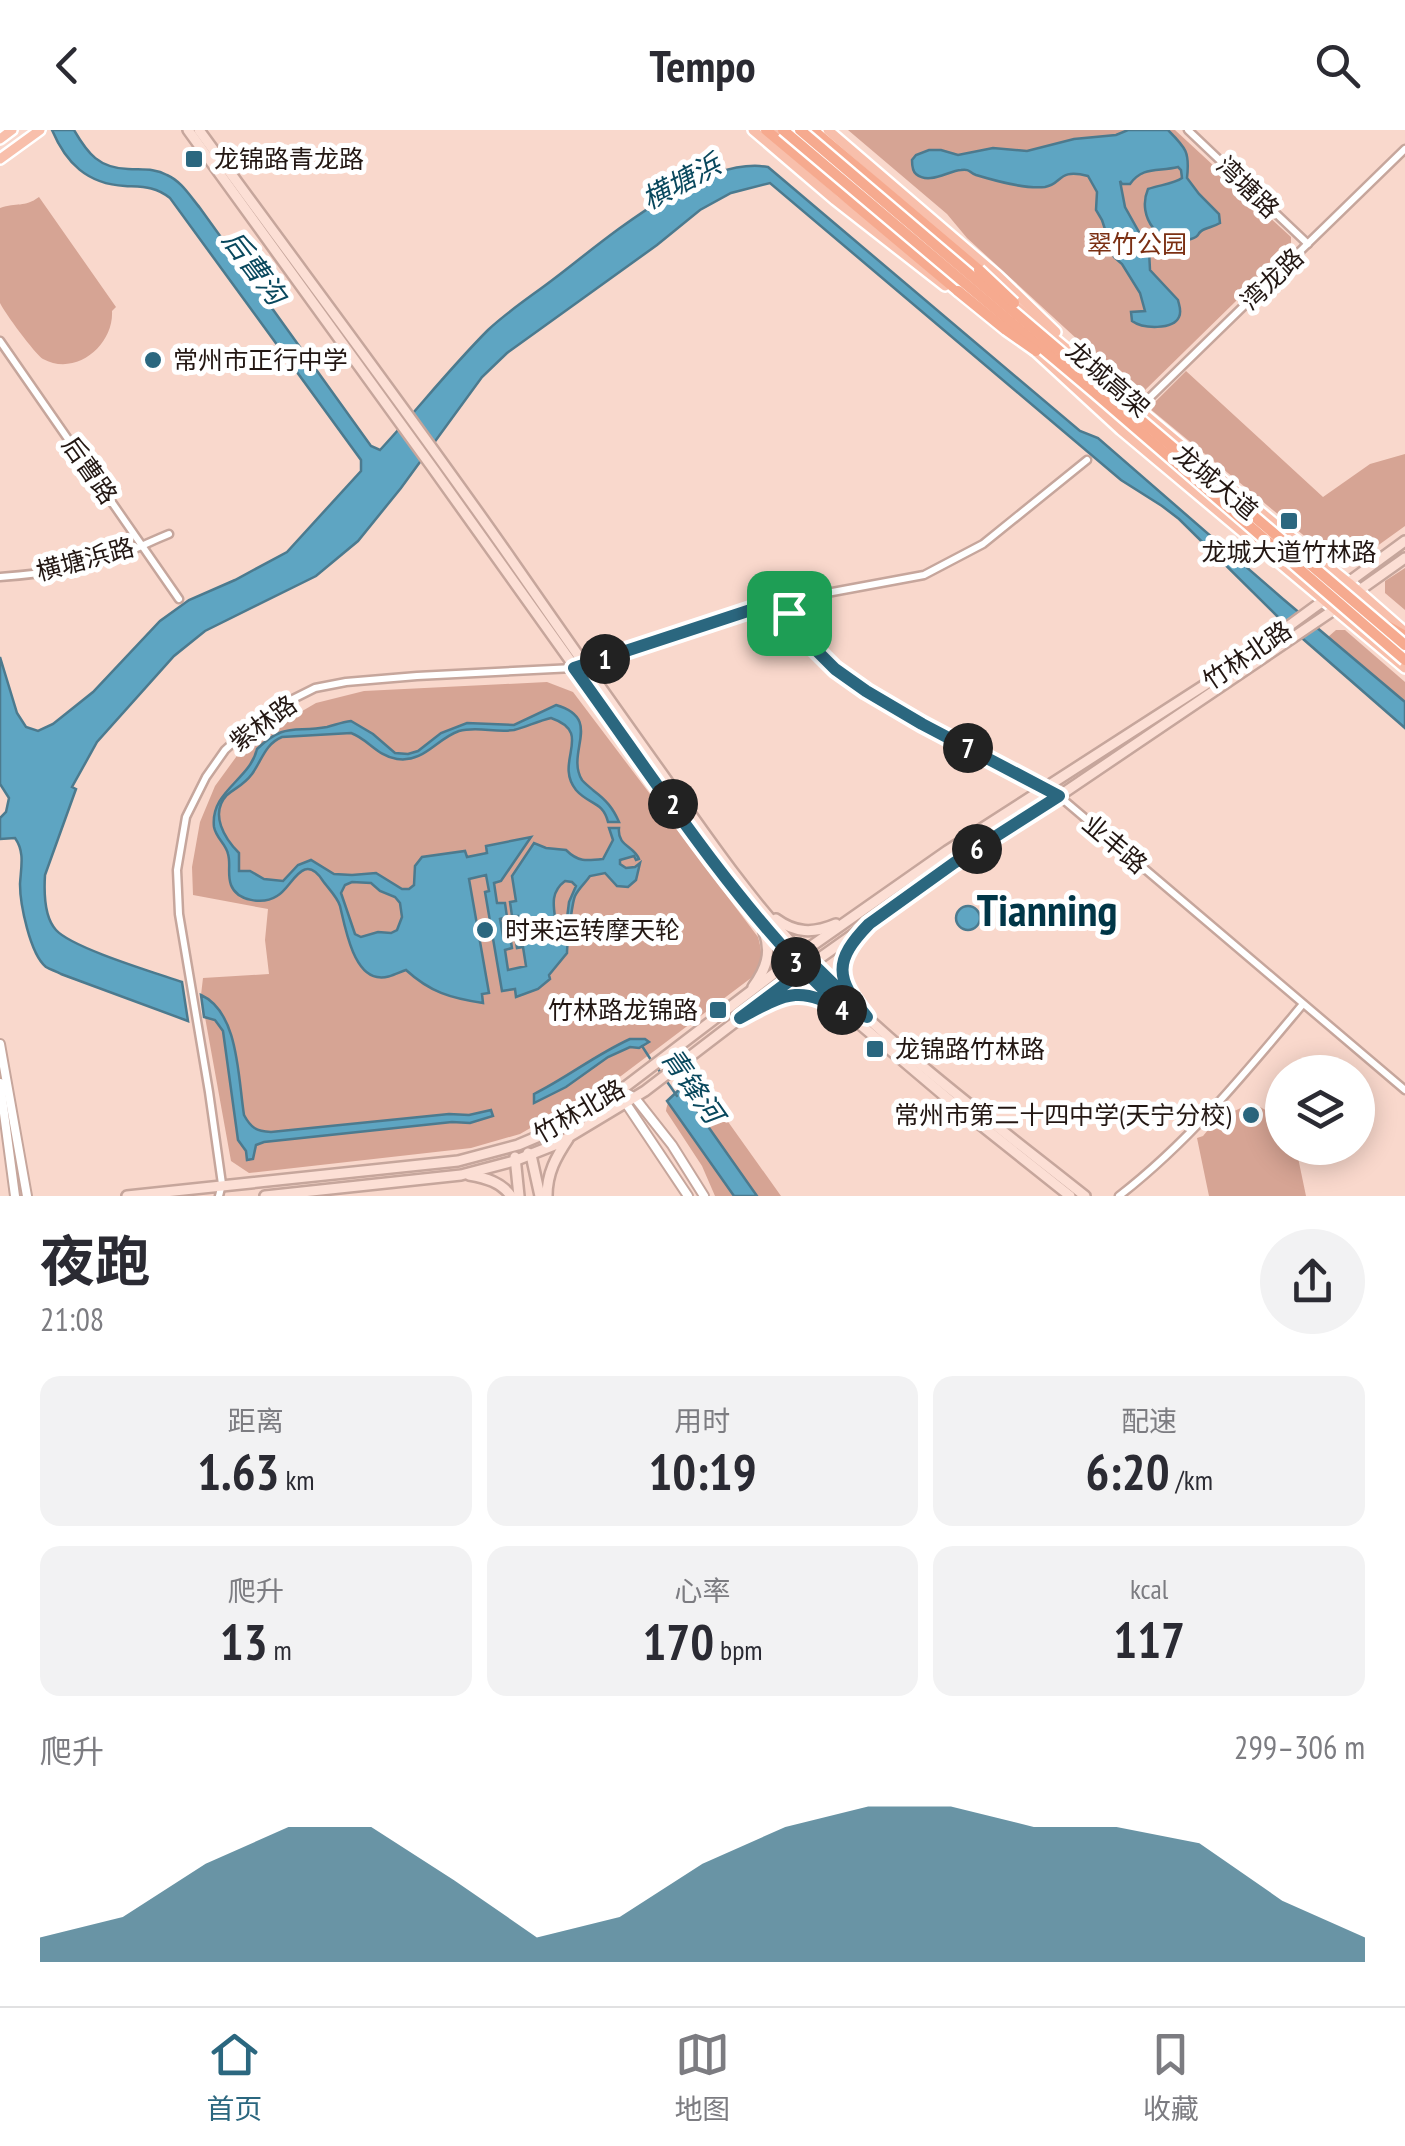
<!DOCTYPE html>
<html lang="zh">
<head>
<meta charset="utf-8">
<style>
  :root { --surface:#fff; --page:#f2f2f3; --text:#2b2b33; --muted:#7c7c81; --line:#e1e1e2; --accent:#2b677f }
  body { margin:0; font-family:"PT Sans Narrow","Noto Sans SC",sans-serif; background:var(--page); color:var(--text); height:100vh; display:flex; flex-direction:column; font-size:38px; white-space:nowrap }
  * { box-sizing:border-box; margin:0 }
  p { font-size:32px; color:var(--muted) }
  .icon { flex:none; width:55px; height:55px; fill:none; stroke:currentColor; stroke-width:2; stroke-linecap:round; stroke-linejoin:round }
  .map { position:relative; height:1066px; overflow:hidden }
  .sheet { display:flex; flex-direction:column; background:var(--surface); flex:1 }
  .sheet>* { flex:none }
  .buttons { position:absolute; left:1265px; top:925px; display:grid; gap:20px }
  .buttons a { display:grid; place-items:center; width:110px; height:110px; border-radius:50%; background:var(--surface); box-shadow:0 5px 25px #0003; font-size:50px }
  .pin { position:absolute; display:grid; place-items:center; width:85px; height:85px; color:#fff; margin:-42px; border-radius:20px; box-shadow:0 5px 15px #0006 }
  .km { position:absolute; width:50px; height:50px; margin:-25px; border-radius:50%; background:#222; color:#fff; font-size:28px; line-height:50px; text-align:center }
  .round { display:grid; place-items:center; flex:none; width:105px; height:105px; border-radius:52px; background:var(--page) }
  .summary { display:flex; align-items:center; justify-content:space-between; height:170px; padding:0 40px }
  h1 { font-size:55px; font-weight:700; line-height:75px }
  .metrics { display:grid; grid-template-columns:repeat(3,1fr); gap:15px; height:170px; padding:10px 40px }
  .metrics div { display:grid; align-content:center; border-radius:20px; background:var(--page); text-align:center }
  .metrics b { font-size:50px; font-weight:700 }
  .metrics small { font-size:28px; font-weight:400 }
  .metrics p { font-size:28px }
  .chart { height:280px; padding:20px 40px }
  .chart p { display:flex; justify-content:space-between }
  .chart svg { width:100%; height:180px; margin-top:10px; fill:var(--accent); opacity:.7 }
  header { display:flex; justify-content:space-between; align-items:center; height:130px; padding:0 40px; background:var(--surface); font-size:45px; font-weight:700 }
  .tab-bar { display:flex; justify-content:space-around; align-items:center; height:140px; border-top:2px solid var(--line); background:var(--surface); font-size:28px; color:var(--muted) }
  .tab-bar a { display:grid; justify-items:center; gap:5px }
  .tab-bar .active { color:var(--accent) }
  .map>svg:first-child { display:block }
  .green { fill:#d6a494 }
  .water { fill:#5ea5c2; stroke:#4c7a8e; stroke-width:2.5; fill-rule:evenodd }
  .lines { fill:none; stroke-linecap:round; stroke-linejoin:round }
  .stream { stroke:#4c7a8e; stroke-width:2.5 }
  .minor-casing { stroke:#c6a69c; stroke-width:11 }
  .tertiary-casing { stroke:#c6a69c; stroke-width:12 }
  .secondary-casing { stroke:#c6a69c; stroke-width:14 }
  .primary-casing { stroke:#fff; stroke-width:14 }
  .trunk-casing { stroke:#fff; stroke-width:15 }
  .minor { stroke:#fff; stroke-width:6 }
  .tertiary { stroke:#fff; stroke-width:8 }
  .secondary { stroke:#fcdfd5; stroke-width:9 }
  .primary { stroke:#f8bfab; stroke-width:9 }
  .trunk { stroke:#f6aa8f; stroke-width:10 }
  .trunk-bridge-casing { stroke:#fff; stroke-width:15; stroke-linecap:butt }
  .trunk-bridge { stroke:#f6aa8f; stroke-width:10 }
  .route-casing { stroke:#fff; stroke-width:20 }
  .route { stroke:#2b677f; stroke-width:12 }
  .poi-dot { fill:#2b677f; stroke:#fff; stroke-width:4 }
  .labels { text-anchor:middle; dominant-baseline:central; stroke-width:10; stroke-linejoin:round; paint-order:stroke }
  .poi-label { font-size:25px; fill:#231713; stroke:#fff; text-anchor:start }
  .street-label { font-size:25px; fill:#231713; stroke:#fff }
  .park-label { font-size:25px; fill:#7b2f12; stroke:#fff }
  .water-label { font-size:28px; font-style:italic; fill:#09485d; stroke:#fff }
  .town-label { font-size:45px; font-weight:bold; fill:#003647; stroke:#fff }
</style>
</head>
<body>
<header><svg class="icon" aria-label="back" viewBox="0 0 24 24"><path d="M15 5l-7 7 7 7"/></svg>Tempo<svg class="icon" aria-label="search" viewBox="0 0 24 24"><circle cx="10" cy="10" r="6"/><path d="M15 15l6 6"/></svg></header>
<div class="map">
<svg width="1405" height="1066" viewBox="0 0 1405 1066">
  <rect width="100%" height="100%" fill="#f9d8cc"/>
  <g class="green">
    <path d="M848 0H1175L1291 107V117L1139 266 967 108 947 84Z"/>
    <path d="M39 67 116 177 112 181C114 215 76 247 43 229 35 224 4 182 0 173 0 166 0 156 0 149 0 126 0 102 0 78 17 72 24 78 39 67Z"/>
    <path d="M1186 241 1323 367 1370 334 1405 324V396L1355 432H1336L1149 278Z"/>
    <path d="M1405 438V480L1385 463V451Z"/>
    <path d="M1336 500H1345L1405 552V572L1328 507Z"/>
    <path d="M547 552 573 562 758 807C763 825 763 833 751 848L621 946 520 1004 471 1018 249 1043 231 1031 201 865 203 848 269 844 265 810 268 779 193 765 192 737 200 692 215 656 239 623 273 598 316 573 364 561Z"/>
    <path d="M699 951 781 1066H715L702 1036 666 981C668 964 684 957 699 951Z"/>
    <path d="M1243 977H1260L1282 989V1018H1296L1306 1066H1209L1197 1008 1203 1006 1217 989Z"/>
  </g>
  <g class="water">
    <path d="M52 0H74C88 24 99 38 128 39 142 40 154 38 167 45 181 51 190 66 200 78L371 316 380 320C417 280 450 238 488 200 508 181 533 165 555 148 605 110 702 25 768 37L1080 301 1098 308 1283 469 1405 572V598L1279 488 1179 389 1162 376 1121 350 770 53 731 63 700 80 657 115 507 223 482 247 401 358 358 411 316 446 205 501 174 526 97 612 72 657 76 659 45 745C44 761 44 787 56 800 72 818 156 843 182 852L188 891 61 844C56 841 51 840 46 837 30 824 20 774 20 754 21 737 25 722 15 708L0 709V688L6 682 9 668 0 654V527L17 583 26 597 38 601 53 594 93 562 160 491 189 470 235 450 287 422 361 341V330L170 68C155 56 143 57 125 56 87 54 66 33 52 0Z"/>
    <path d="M1128 0H1168C1186 18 1190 22 1187 48L1199 64 1219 84 1220 93C1215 96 1210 97 1205 99 1194 104 1203 105 1191 109 1160 119 1136 87 1148 59 1159 55 1174 54 1182 48L1181 40 1178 37C1158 42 1143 36 1130 54H1122L1120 51 1125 77 1149 120 1150 140 1178 170C1179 175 1182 181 1179 187 1173 200 1143 199 1132 191L1131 182 1145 181 1140 163 1122 134 1114 127 1102 90 1096 80 1097 62 1088 46C1057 38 1063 54 1045 57 1024 59 996 51 976 45 968 42 971 39 961 40 948 41 929 55 916 44 912 41 912 35 912 30L916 25 929 20H941L958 25 993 18 1027 21 1074 9 1116 5Z"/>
    <path d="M556 575C604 589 565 622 582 650 583 652 592 659 594 661 606 670 613 678 619 692H608C603 671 589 675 576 660 553 631 595 603 551 588 538 591 526 597 514 600 496 603 477 596 459 601 436 609 424 633 397 629 377 626 368 609 351 603L282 607C265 614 262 630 252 644 243 656 236 657 227 665 209 684 225 709 239 723V741H250L264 749 283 751 298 735 311 730 334 744 352 745 376 743 402 759H409L414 755 415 736 422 727 465 721 467 727 487 723 486 716 531 707 501 751 494 753 497 773H505L507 787 500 789 503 806 510 805 512 818 505 820 508 840 526 836 523 817 517 818 515 805 521 803 518 786H512L510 772 516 771 512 746 534 713 546 718 566 720C578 732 586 731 603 729L613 710 609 698H619C617 716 634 716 639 729L636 730 634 726 620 730V734L626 738 635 737 640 733 636 750 628 757 617 756 605 743 590 746C586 752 578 759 575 766 572 773 567 815 567 823L549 845 550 849 538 859 516 867 515 859 502 861 485 762 489 761 486 745 469 749 489 863 482 864 483 873C450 868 430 862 406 840 397 843 388 849 377 847 353 843 345 797 340 776 338 768 328 758 323 751 303 720 292 758 277 766 263 775 237 771 231 755 227 744 231 734 228 724 226 714 216 708 214 697 210 661 250 650 257 619 285 592 294 603 327 597 335 595 342 592 351 591L373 604 395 623 408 624 418 621 441 603 467 593 514 595ZM565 751 572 752 576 756 569 772 566 796 562 797 556 794C554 778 549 763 565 751ZM352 752 371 753 380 761 395 767 400 773 402 787 397 800 391 803 378 802 361 807 355 804 341 763 345 755Z"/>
    <circle cx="968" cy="788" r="12"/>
    <path d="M201 865C239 882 238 948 244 985 251 998 256 1001 271 1002L449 984 469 985 491 980 493 986 470 993 452 992 264 1012 256 1015 253 1029 247 1030 246 1021 238 1010 223 901 215 890 204 887Z"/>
    <path d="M630 909H645L649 912 639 918 630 917 608 927 566 957 534 973V964C568 947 595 925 630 909Z"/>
    <path d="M681 958 757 1066H734L667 971Z"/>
  </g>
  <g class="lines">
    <g class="stream">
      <path d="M642 916 651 930"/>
      <path d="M656 936 677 966"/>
    </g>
    <defs>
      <g id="minor">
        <path d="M1188 0 1308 114"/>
        <path d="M0 211 179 469"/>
        <path d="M1139 278 1405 19"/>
        <path d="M0 447C42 444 86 438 125 423 140 417 154 410 169 404"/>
        <path d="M770 452 812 516 835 539 866 561 922 594 1059 666 1405 960"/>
        <path d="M800 468 924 445 983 414 1087 330"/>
        <path d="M219 1066 222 1054 209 962 179 784 177 740 186 687 206 647 225 620 248 599 281 575 315 558 346 552 417 546 574 538 781 470 806 460"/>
        <path d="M1119 1066C1189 1012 1246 942 1303 874"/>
      </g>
      <g id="tertiary">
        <path d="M0 914 27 1066"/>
        <path d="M0 953 15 1066"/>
        <path d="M621 960 635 968 672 1015 704 1066"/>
        <path d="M623 969 688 1066"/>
      </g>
      <g id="secondary">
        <path d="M188 0 432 337 709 725 778 813 849 885 947 968 1070 1066"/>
        <path d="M199 0C303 143 410 284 511 429 563 504 615 578 668 652 706 705 743 760 788 809 876 906 983 985 1085 1066"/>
        <path d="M1354 464 1405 428"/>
        <path d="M776 789C795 803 813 804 836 794"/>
        <path d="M753 857C766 839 772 823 764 802"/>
        <path d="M849 866C839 843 843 826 857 807"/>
        <path d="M764 875C788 862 811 863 834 875"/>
        <path d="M528 1023 531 1025 540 1066"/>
        <path d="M515 1027 519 1066"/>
        <path d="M469 1045C486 1048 501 1052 511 1066"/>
        <path d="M127 1066 458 1031 518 1015 551 1001 621 960 793 829 947 721 1214 549 1286 498 1405 411"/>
        <path d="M265 1066 461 1045 514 1031 557 1014 645 961 803 840 954 733 1059 666 1338 477"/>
        <path d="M547 1066C547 1043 556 1027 568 1009"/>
      </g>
      <g id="primary">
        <path d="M753 0 835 70 945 156"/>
        <path d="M776 0 857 70"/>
        <path d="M828 0 998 146 1056 202"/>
        <path d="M0 9 12 0"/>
        <path d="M0 29 40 0"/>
        <path d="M876 86 934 134"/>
        <path d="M1011 172 1274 393 1349 453 1405 502"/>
        <path d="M1033 219 1121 300 1405 538"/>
      </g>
      <g id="trunk">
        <path d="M766 0 958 161"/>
        <path d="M813 0 979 140"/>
        <path d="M1384 494 1405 506"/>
      </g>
    </defs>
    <use href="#minor" class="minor-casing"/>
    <use href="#tertiary" class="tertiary-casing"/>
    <use href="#secondary" class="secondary-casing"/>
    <use href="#primary" class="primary-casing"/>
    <use href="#trunk" class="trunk-casing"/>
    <use href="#minor" class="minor"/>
    <use href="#tertiary" class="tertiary"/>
    <use href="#secondary" class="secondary"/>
    <use href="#primary" class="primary"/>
    <use href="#trunk" class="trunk"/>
    <defs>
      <g id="trunk-bridge">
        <path d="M783 0 1094 262 1405 530"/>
        <path d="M800 0 1405 515"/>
        <path d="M979 140 1014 173"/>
        <path d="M958 161 1006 200 1036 221"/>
      </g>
    </defs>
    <use href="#trunk-bridge" class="trunk-bridge-casing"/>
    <use href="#trunk-bridge" class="trunk-bridge"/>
  </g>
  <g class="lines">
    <defs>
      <path id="route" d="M789 483 781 470 574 538C648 640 717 748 804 840L740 888C788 862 801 854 849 885L804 840 813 834 867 887C835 848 833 831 869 794L954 733 1059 666 922 594 866 561 835 539 812 516 789 483"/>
    </defs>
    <use href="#route" class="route-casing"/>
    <use href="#route" class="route"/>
  </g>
  <g class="poi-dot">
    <rect x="184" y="19" width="20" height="20" rx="5"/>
    <circle cx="153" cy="230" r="10"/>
    <rect x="1279" y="381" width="20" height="20" rx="5"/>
    <circle cx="485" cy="800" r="10"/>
    <rect x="708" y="870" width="20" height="20" rx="5"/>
    <rect x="865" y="909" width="20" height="20" rx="5"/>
    <circle cx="1251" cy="985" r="10"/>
  </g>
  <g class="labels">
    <g class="poi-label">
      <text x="214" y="29">龙锦路青龙路</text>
      <text x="173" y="230">常州市正行中学</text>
      <text x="1289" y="422" text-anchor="middle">龙城大道竹林路</text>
      <text x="505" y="800">时来运转摩天轮</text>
      <text x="698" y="880" text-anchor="end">竹林路龙锦路</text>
      <text x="895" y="919">龙锦路竹林路</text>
      <text x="1231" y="985" text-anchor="end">常州市第二十四中学(天宁分校)</text>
    </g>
    <g class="street-label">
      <text transform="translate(1248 57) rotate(44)">湾塘路</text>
      <text transform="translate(1272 149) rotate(-44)">湾龙路</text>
      <text transform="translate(1108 249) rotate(41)">龙城高架</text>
      <text transform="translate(90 340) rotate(55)">后曹路</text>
      <text transform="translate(1216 352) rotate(40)">龙城大道</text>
      <text transform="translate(85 429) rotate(-15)">横塘浜路</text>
      <text transform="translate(1247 525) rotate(-34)">竹林北路</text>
      <text transform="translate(263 593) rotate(-36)">紫林路</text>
      <text transform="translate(1115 714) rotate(40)">业丰路</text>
      <text transform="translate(579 981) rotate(-30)">竹林北路</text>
    </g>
    <g class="park-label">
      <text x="1137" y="114">翠竹公园</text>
    </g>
    <g class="water-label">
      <text transform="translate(681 51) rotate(-28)">横塘浜</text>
      <text transform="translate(255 137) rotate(53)">后曹沟</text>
      <text transform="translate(693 955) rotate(55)">青锋河</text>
    </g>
    <g class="town-label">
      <text x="1047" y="779">Tianning</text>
    </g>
  </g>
</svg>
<div class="buttons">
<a><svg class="icon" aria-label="layers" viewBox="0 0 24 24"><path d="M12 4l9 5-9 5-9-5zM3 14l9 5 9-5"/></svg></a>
</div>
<div class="pin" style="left:789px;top:483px;background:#1e9e55"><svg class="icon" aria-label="arrive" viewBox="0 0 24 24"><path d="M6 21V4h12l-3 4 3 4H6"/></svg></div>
<b class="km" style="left:605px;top:529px">1</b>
<b class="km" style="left:673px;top:674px">2</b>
<b class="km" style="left:796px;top:832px">3</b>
<b class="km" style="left:842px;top:880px">4</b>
<b class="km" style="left:977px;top:719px">6</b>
<b class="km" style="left:968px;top:618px">7</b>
</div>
<section class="sheet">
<div class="summary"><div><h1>夜跑</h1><p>21:08</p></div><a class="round"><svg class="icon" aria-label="share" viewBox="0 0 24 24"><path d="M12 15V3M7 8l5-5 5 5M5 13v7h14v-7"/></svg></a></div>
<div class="metrics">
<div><p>距离</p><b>1.63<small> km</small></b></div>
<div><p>用时</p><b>10:19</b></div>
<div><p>配速</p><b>6:20<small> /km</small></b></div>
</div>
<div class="metrics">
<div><p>爬升</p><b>13<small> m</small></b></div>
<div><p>心率</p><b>170<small> bpm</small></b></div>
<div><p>kcal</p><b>117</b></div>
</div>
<div class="chart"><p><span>爬升</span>299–306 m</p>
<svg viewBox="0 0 160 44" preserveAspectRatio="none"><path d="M0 44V38L10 33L20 20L30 11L40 11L50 24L60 38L70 33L80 20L90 11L100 6L110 6L120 11L130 11L140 15L150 29L160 38V44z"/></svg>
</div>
</section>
<nav class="tab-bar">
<a class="active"><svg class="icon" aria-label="home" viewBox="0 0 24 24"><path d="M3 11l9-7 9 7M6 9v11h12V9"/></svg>首页</a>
<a><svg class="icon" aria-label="map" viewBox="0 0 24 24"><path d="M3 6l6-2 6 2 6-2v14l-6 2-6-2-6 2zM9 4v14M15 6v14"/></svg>地图</a>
<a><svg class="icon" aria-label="saved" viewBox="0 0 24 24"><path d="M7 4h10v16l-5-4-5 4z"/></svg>收藏</a>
</nav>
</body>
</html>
